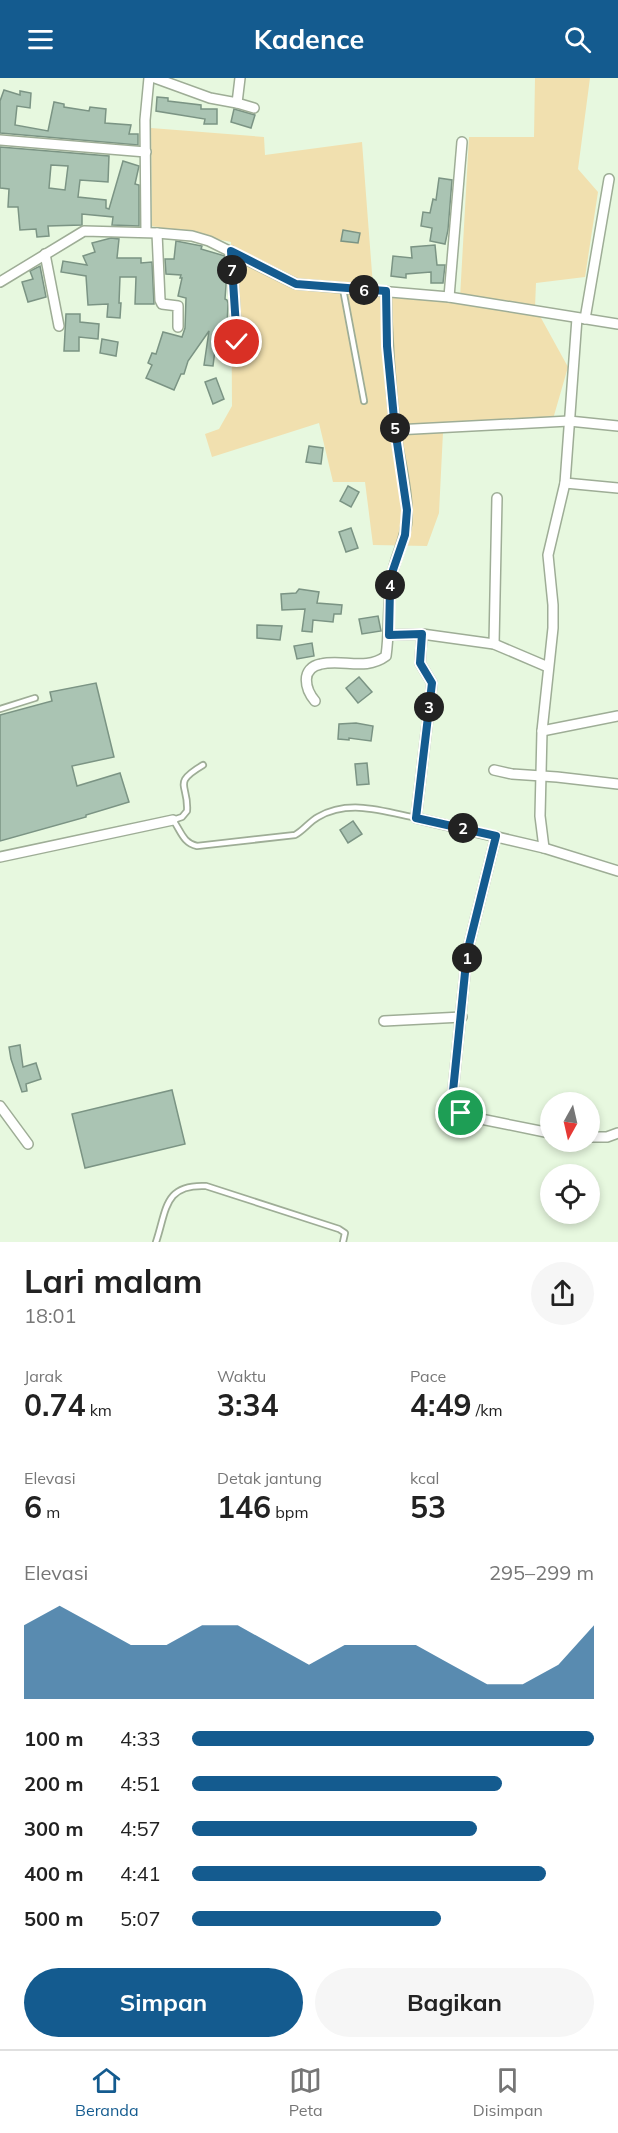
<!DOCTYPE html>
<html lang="id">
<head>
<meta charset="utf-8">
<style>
  :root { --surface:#fff; --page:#f6f6f6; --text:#222; --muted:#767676; --line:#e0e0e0; --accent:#145b8f }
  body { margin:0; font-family:Mulish,sans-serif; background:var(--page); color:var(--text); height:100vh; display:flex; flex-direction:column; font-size:22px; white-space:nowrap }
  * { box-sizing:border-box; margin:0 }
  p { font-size:20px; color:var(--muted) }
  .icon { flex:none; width:33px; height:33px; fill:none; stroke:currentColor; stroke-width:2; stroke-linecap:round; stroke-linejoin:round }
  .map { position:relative; height:1164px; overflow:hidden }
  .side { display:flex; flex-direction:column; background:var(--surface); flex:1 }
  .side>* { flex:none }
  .needle { width:39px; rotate:188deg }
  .buttons { position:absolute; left:540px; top:1014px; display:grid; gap:12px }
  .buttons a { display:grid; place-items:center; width:60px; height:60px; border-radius:50%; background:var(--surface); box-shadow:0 3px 9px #0003; font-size:30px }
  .pin { position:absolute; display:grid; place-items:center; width:51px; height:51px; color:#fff; margin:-26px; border:3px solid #fff; border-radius:50%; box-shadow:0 2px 6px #0007 }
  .km { position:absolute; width:30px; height:30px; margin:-15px; border-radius:50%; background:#222; color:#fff; font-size:16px; line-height:30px; text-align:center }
  .round { display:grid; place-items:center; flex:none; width:63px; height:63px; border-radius:32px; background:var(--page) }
  .headline { display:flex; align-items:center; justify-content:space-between; height:102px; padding:0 24px }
  h1 { font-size:33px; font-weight:700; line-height:45px }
  .stats { display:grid; grid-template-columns:repeat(3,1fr); gap:9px; height:102px; padding:6px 24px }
  .stats div { display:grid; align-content:center }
  .stats b { font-size:30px; font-weight:700 }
  .stats small { font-size:16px; font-weight:400 }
  .stats p { font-size:16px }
  .chart { height:168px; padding:12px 24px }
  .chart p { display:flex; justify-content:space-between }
  .chart svg { width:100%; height:108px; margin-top:6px; fill:var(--accent); opacity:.7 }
  .cta { display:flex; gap:12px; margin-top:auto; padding:12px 24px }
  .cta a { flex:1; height:69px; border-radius:36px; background:var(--accent); color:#fff; font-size:24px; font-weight:700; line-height:69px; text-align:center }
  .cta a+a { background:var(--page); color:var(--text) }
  ul { padding:0 24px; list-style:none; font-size:20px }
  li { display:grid; grid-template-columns:96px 72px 1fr; align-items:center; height:45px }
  li i { height:15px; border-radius:8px; background:var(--accent) }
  header { display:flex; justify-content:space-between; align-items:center; height:78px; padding:0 24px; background:var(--accent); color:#fff; font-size:27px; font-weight:700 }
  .tab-bar { display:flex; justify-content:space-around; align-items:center; height:84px; border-top:2px solid var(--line); background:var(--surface); font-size:16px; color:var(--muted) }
  .tab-bar a { display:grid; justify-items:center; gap:3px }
  .tab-bar .selected { color:var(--accent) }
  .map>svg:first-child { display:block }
  .green { fill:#f1e0af }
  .building { fill:#aac4b3; stroke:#7b9484; stroke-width:1.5; fill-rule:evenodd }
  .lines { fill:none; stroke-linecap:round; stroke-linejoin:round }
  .lane-casing { stroke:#9ead96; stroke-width:8 }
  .street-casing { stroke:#9ead96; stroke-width:12 }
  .lane { stroke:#fff; stroke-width:4.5 }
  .street { stroke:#fff; stroke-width:9 }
  .route-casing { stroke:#fff; stroke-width:12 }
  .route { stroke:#145b8f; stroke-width:8 }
</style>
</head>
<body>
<header><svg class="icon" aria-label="menu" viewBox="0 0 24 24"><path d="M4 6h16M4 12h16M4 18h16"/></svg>Kadence<svg class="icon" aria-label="search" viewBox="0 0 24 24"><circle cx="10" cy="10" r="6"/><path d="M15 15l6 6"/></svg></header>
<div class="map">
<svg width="618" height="1164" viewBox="0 0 618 1164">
  <rect width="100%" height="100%" fill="#e7f8df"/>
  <path class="green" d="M535 0H590L578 91 598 114 585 199 536 205 535 229 568 289 553 341 443 354 439 435 427 468 373 467 365 404H333L319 345 212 379 205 356 219 351 232 328 231 164 152 148 151 50 264 59 265 77 362 64 373 208 460 220 469 59H534Z"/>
  <g class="building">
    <path d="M4 12 20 17V13L31 15 30 30 17 28 15 47 48 53 54 24 64 26V29L89 33 90 29 106 31 105 45 131 47 129 56H138V67L0 55V23Z"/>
    <path d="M157 19 168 20V23L201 27V31H217V46H204L205 41 156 33Z"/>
    <path d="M234 31 255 37 251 50 231 44Z"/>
    <path d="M0 69 109 78 108 104 80 102 78 119 106 122V130L109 131 123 83 139 88 135 106 139 107V148L112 147 113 139 82 136V147L48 148 49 158 37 159 36 151 20 152 18 129H8L9 111 0 110ZM51 87 68 88 65 112 49 110Z"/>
    <path d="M439 100 452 102 448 152 445 166 430 163 432 150 421 148 423 134 430 135 433 121 436 122Z"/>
    <path d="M343 152 360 155 358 165 341 163Z"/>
    <path d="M111 160 119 161 117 180H141V185L152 184 154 226H135L136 199H120L119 225H121L120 240 107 239 108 226 88 227 86 198 61 194 63 183 87 187 83 178 95 174 92 165Z"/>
    <path d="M176 163 202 168 201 171 225 178 226 207 225 221 227 222 228 225 226 272H215L213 288 204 287 209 253 188 283 184 296H181L174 312 146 300 152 287 148 285 152 275 156 276 163 254 182 259 185 250 186 220 178 218 182 200H180L181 197 166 196 165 181H174Z"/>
    <path d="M435 167 437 187H445L443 205H431V194L406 196V200L391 198 393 178 412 180 411 169Z"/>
    <path d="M40 188 46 219 28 224 22 204 33 201 30 193Z"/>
    <path d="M66 236H80V244L99 246 98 261 79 259V273H64Z"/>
    <path d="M102 261 118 264 116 278 100 275Z"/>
    <path d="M216 300 224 321 213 326 205 304Z"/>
    <path d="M309 368 323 370 321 386 306 384Z"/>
    <path d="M348 408 359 414 351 429 340 423Z"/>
    <path d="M351 450 358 470 346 474 339 454Z"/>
    <path d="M299 511 319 514 317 525 342 527 341 536H334L333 544 313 542 312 554 302 553 305 531 282 532 281 516 296 515Z"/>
    <path d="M378 538 381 553 362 556 359 541Z"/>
    <path d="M257 547 282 548 280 562 257 560Z"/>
    <path d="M312 565 314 578 297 581 294 568Z"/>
    <path d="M359 599 372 614 358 625 346 610Z"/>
    <path d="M96 605 114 679 72 688 77 708 120 695 129 724 86 737V739L0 763V637L52 623 50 614Z"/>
    <path d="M356 645 373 648 371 663 349 660V662L338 661 339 646Z"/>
    <path d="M367 685 369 706 357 707 355 686Z"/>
    <path d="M353 743 362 756 348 765 340 752Z"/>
    <path d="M20 967 23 989 36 985 41 1001 26 1006 27 1013 22 1014 11 981 9 969Z"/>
    <path d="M172 1012 185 1066 85 1090 72 1036Z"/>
  </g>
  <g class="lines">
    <defs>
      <g id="lane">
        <path d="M343 211 364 323"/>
        <path d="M0 631 35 620"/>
        <path d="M203 687C171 706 189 706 187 733L182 739 173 742C181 753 183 765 197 768L295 757C304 752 309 744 318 739 349 721 383 733 416 740"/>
        <path d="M156 1164C167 1131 164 1106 206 1108L339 1151 345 1155 343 1164"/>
      </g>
      <g id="street">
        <path d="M155 0 210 20 237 25 240 0"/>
        <path d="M237 25 254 30"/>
        <path d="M0 62 146 74"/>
        <path d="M146 154 145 42 149 0"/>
        <path d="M157 155 160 222 162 226 178 228V249"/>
        <path d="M231 173 237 264"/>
        <path d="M45 176 59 248"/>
        <path d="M0 204 84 153 157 155 192 158 209 163 296 206 449 219 618 246"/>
        <path d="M449 219 462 64"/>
        <path d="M585 241 609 101"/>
        <path d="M395 352 569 343 618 348"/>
        <path d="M565 405 618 410"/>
        <path d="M422 556 420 585 432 605 416 740 544 770 618 793"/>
        <path d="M389 557 422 556 494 566 548 589"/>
        <path d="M494 566 497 420"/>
        <path d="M315 623C305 611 300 590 321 586 343 581 366 593 386 578 390 551 387 524 392 497 396 476 408 457 407 435 407 406 398 378 395 349 390 304 387 259 386 213"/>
        <path d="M542 653 618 638"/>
        <path d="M494 692 512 696 557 699 618 706"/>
        <path d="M496 758 467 875 452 1023 455 1031 466 1038 550 1055"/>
        <path d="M544 770 540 738 542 653 553 550V527L548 477 565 405 577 240"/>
        <path d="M0 779 173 742"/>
        <path d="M384 943 462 939"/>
        <path d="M0 1028 28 1066"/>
        <path d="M590 1059H607L618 1055"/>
      </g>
    </defs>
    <use href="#lane" class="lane-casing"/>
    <use href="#street" class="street-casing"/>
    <use href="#lane" class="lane"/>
    <use href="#street" class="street"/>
  </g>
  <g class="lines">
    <defs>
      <path id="route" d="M237 264 231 173 296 206 386 213 387 268 395 351 407 432 405 457 393 492 390 510 389 557 422 556 420 585 432 605 416 740 496 758 467 875 452 1023 454 1029 461 1035"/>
    </defs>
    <use href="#route" class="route-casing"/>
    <use href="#route" class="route"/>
  </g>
</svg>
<div class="buttons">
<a><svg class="needle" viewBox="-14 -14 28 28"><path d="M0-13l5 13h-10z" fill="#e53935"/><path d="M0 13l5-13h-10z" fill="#767676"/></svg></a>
<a><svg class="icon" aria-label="locate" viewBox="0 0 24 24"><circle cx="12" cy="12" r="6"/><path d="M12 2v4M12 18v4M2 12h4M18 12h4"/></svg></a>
</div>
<div class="pin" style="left:461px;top:1035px;background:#1e9e55"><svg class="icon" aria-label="arrive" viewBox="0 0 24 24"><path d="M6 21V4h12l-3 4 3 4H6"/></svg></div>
<div class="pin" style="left:237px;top:264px;background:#d93025"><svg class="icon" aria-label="check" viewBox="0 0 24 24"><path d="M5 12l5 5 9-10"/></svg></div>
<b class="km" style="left:467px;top:880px">1</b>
<b class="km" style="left:463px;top:750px">2</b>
<b class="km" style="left:429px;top:629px">3</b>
<b class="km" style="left:390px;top:507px">4</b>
<b class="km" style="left:395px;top:350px">5</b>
<b class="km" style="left:364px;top:212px">6</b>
<b class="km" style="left:232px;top:192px">7</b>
</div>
<section class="side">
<div class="headline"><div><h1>Lari malam</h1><p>18:01</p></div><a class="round"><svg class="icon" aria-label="share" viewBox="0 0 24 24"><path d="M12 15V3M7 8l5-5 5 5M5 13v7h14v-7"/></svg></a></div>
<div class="stats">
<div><p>Jarak</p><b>0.74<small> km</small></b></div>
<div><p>Waktu</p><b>3:34</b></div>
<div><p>Pace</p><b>4:49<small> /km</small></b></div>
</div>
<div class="stats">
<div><p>Elevasi</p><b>6<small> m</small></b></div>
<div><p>Detak jantung</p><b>146<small> bpm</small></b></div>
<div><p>kcal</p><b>53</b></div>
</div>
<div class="chart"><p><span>Elevasi</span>295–299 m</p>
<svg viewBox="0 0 160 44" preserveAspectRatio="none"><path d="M0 44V14L10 6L20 14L30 22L40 22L50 14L60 14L70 22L80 30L90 22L100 22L110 22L120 30L130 38L140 38L150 30L160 14V44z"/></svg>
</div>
<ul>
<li><b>100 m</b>4:33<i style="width:100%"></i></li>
<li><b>200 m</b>4:51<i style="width:77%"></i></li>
<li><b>300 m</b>4:57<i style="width:71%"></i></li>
<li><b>400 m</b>4:41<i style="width:88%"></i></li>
<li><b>500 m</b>5:07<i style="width:62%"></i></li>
</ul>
<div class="cta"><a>Simpan</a><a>Bagikan</a></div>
</section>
<nav class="tab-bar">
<a class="selected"><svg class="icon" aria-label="home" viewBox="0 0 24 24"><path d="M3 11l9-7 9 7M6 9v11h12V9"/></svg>Beranda</a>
<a><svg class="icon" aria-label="map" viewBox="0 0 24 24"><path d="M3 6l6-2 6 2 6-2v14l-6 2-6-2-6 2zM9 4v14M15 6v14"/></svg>Peta</a>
<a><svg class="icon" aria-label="saved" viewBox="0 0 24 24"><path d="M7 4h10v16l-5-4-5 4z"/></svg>Disimpan</a>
</nav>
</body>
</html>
